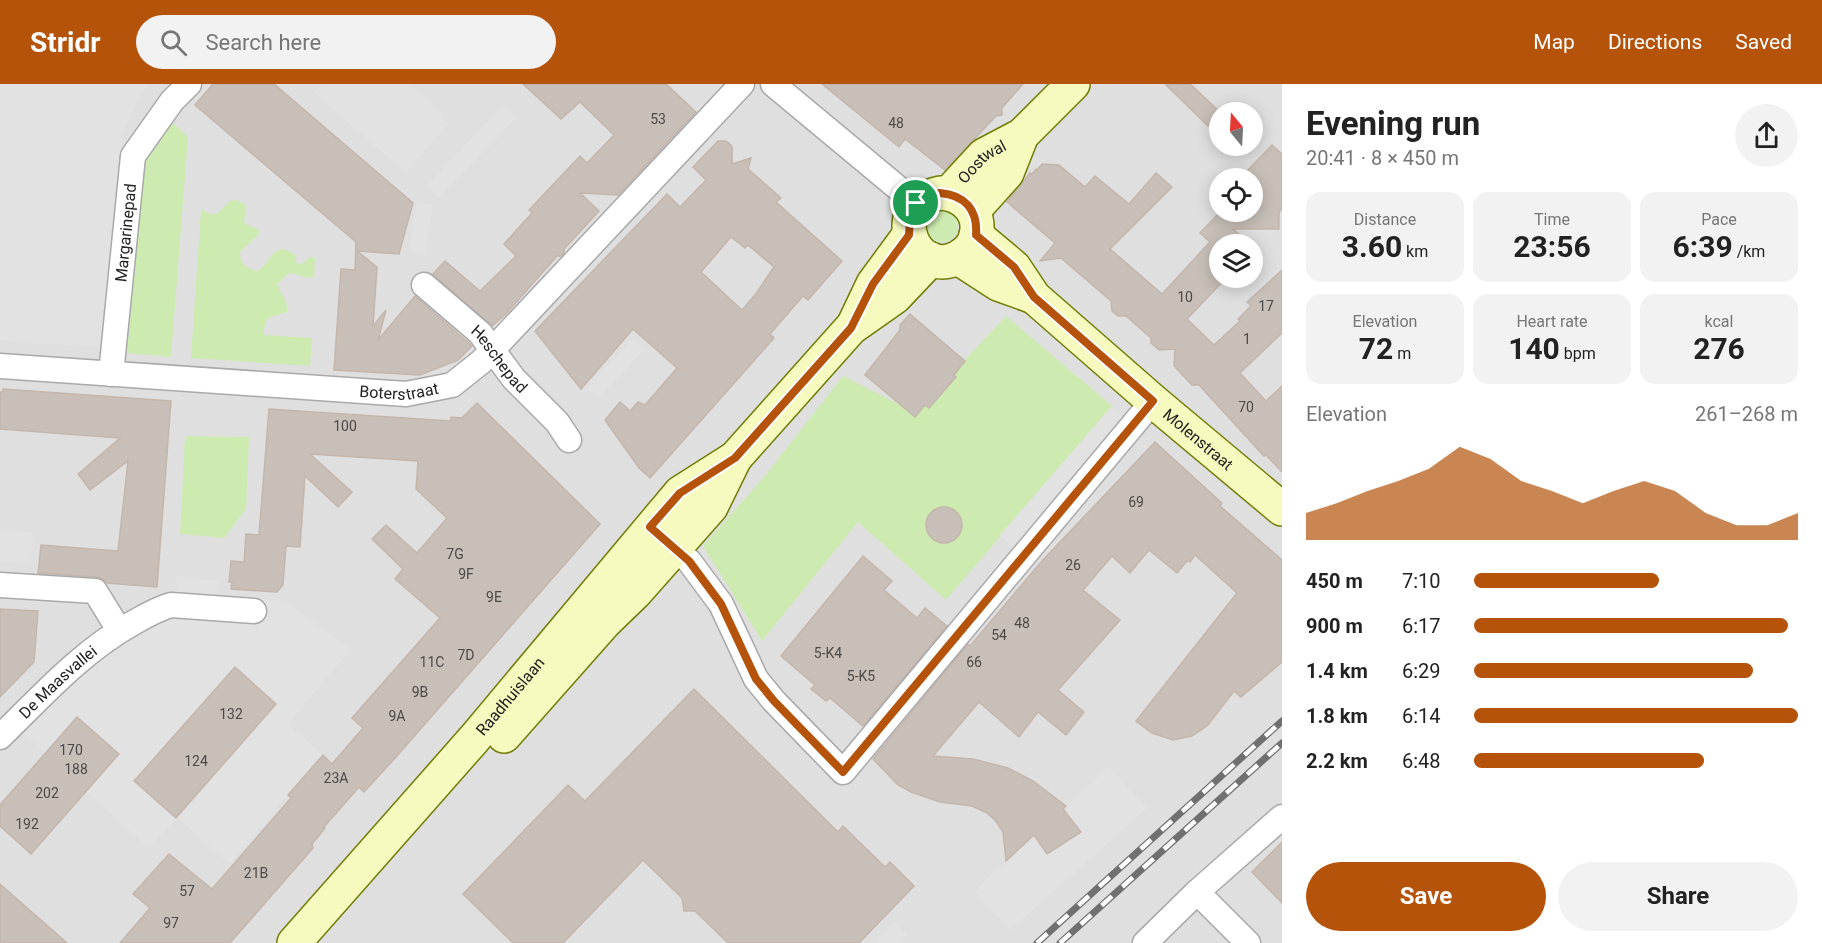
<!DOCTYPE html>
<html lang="en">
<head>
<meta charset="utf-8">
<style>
  :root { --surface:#fff; --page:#f2f2f2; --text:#222; --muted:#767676; --accent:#b45309 }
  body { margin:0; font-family:Roboto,sans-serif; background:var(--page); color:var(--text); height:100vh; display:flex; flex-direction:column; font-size:22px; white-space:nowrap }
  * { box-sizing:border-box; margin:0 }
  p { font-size:20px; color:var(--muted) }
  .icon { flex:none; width:33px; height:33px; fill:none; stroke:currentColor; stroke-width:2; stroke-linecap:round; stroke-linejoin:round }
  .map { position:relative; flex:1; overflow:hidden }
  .side { display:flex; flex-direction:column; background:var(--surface); width:540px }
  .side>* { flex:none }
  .needle { width:39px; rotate:342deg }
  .fabs { position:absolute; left:1209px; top:18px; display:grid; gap:12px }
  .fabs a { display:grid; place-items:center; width:54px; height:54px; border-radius:50%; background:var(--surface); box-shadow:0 3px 15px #0003; font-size:30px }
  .pin { position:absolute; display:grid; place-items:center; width:51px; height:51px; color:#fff; margin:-26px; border:3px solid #fff; border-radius:50%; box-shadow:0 2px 6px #0007 }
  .round { display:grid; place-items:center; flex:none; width:63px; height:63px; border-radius:32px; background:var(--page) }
  .overview { display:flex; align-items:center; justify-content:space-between; height:102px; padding:0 24px }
  h1 { font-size:33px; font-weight:700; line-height:45px }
  .stats { display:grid; grid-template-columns:repeat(3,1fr); gap:9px; height:102px; padding:6px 24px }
  .stats div { display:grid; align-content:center; border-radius:15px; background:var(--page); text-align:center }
  .stats b { font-size:30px; font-weight:700 }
  .stats small { font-size:16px; font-weight:400 }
  .stats p { font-size:16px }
  .chart { height:168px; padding:12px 24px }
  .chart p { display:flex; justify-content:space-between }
  .chart svg { width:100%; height:108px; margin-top:6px; fill:var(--accent); opacity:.7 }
  .button { display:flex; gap:12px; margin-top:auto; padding:12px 24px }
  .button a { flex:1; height:69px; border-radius:36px; background:var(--accent); color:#fff; font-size:24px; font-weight:700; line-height:69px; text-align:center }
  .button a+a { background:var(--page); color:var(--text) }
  ul { padding:0 24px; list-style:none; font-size:20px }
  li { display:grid; grid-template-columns:96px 72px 1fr; align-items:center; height:45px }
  li i { height:15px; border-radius:8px; background:var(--accent) }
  header { display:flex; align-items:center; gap:36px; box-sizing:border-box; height:84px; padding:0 30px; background:var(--accent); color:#fff }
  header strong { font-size:28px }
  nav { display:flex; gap:33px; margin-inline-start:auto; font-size:21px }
  .search { width:420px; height:54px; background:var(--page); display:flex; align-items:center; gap:15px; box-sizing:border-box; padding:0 21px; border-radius:33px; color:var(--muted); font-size:22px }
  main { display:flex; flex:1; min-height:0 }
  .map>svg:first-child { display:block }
  .residential { fill:#e0dfdf; fill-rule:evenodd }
  .grass { fill:#cdebb0 }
  .parking { fill:#e2e2e2 }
  .building { fill:#c7bfb8; stroke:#c4b6ab; stroke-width:1.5; fill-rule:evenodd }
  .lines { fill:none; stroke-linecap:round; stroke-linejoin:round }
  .street-casing { stroke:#a9a9a9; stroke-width:27 }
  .secondary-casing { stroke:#707d05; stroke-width:36 }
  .street { stroke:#fff; stroke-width:24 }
  .secondary { stroke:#f7fabf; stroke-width:33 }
  .rail-casing { stroke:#707070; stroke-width:7 }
  .rail { stroke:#fff; stroke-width:4.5; stroke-dasharray:14; stroke-linecap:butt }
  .route-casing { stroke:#fff; stroke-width:12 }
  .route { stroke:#b45309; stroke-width:8 }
  .labels { text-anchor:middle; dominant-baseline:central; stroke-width:4.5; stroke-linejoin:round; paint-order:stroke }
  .number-label { font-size:14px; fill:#4b4948 }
  .street-label { font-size:16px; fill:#222; stroke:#fff }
</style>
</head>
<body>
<header>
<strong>Stridr</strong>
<div class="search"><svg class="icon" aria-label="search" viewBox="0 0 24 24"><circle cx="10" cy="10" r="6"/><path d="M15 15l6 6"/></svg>Search here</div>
<nav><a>Map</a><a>Directions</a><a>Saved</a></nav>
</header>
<main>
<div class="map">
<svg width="1282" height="859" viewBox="0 0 1282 859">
  <rect width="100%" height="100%" fill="#f2efe9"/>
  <path class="residential" d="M0 0H1282V859H0ZM1220 28H1252V62H1220ZM1220 94H1252V128H1220ZM1220 160H1252V194H1220Z"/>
  <g class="grass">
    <path d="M167 40H174L188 53 171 273 127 269 142 87 143 79 163 43Z"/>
    <path d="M236 116 243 119 246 122 244 136 245 140 258 145 260 149 240 168C240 181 248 186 259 187 271 176 275 155 295 171L296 179 301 180 311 173 315 174 314 193C304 195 299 190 289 189L278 199C279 209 289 218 287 228L271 233 266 236 263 251 312 254 310 282 191 274 201 125 209 130H217L230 117Z"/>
    <circle cx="942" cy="142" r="16"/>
    <path d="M1006 232 1112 322 946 516 858 438 762 557 703 462 764 393 843 292 916 329Z"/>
    <path d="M185 352 249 353 246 425 224 454 180 450Z"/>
  </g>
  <g class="parking">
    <path d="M0 0H148L130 31 121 57 104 264 0 256Z"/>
    <path d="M322 0H410L432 18 448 40 406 89 314 9Z"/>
    <path d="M504 20 517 33 438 114 426 102Z"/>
    <path d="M417 119 433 121 425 170 409 167Z"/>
    <path d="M631 256 646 264 600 313 586 305Z"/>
    <path d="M1112 322 1128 335 1015 465 1000 451Z"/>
    <path d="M0 446 33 448 31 480 0 478Z"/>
    <path d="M176 493 219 497 218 510 286 518 351 565 288 640 322 670 230 780 178 734 148 764 19 645 67 592 174 508Z"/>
    <path d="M1109 683 1147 724 1010 846 974 807 1032 753 1047 770 1081 748 1062 725Z"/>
    <path d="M895 838 907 850 899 859H875Z"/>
  </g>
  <g class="building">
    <path d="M213 0H274L413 119 399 170 357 167 377 183 373 242 386 226 378 256 415 212 472 262 458 276 420 291 334 286 341 185 355 186 356 158 195 21Z"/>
    <path d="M523 0H666L696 28 618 111 580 109 599 127 564 165V169L561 172H557L506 230 492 242 433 190 445 177 480 207 516 172 504 160 532 129 529 126 580 72 587 79 614 51 580 18 561 35Z"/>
    <path d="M822 0H1023L1002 24V31L996 32 945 86 905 55 899 63Z"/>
    <path d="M1165 0H1190L1220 28 1208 42Z"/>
    <path d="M718 57H726L732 62V80L751 74 748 85 781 114 776 118 842 177 808 216 803 212 770 250 774 254 650 394 639 384 605 336 620 318 630 327 638 318 645 321 677 284 633 245 581 305 535 247 667 110 680 123 706 96 693 83ZM731 153 745 164 748 161 774 183 755 211 742 226 701 188Z"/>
    <path d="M1272 61 1282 70V125L1279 128V145H1233L1250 160H1220V194H1226L1187 235 1214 261 1240 237 1238 235 1251 222 1247 218 1282 186V249L1240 289 1266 317 1282 302V388L1266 371 1264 372 1199 301H1192L1174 282 1175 265 1159 266 1151 259V254L1126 232H1118L1112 227 1111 217 1061 174 1040 177 1055 159 1007 118 1030 89 1032 90 1036 85 1037 86 1042 80 1059 81 1085 103 1095 92 1129 120 1156 89 1172 103 1110 165 1162 210 1210 158 1200 149 1220 128H1252V94H1250L1245 89Z"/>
    <path d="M910 230 965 277 954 291 956 293 929 324 925 321 915 333 865 291 900 246V241Z"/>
    <path d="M3 305 171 317 157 503 107 499 102 495 96 493 38 489 41 461 118 467 128 377 90 406 78 390 120 354 0 345V308H3Z"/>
    <path d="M477 319 600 440 396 673 364 708 359 703 324 743 325 744 312 760 313 764 230 859H120L150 824 133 810 169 770 212 805 291 714 288 711 323 671 332 680 363 644 352 634 440 534 395 495 403 485 372 455 386 441 417 469 447 434 416 405 418 377 310 370 352 408 338 423 305 392 300 463 286 462 283 501 277 508 231 505 232 498H229L231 477 244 478 246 450 259 451 269 325 451 337V333L462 334Z"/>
    <path d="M1155 358 1222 419 1220 422 1282 476V578L1241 613 1234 607 1208 641 1192 652 1173 656 1152 649 1136 637 1237 509 1195 471 1190 478 1188 476 1177 489 1149 466 1130 489 1112 472 1083 506 1120 536 1058 606 1084 628 1066 651 1038 628 1019 653 979 618 933 672 973 675 1008 684 1033 697 1066 722 1063 725 1081 748 1047 770 1034 751 1006 777 1003 748 995 736 987 729 972 722 940 718 911 708 898 701 873 675 968 560 970 562 1041 478Z"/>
    <circle cx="944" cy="441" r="18"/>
    <path d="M863 472 892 497 884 506 917 534 925 524 947 542 863 642 830 614 826 617 811 605 815 601 781 572Z"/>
    <path d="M0 525 38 527 34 578 0 613Z"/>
    <path d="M235 583 276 620 176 734 134 697Z"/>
    <path d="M694 605 838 748 843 742 885 783 890 778 914 802 859 859H728L695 827H684L682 814 643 776 563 859H513L463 810 568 701 585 717Z"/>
    <path d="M77 633 119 670 31 770 0 742V721Z"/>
    <path d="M1282 758V819L1252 788Z"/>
    <path d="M0 800 67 859H0Z"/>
  </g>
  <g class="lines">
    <defs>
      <g id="street">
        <path d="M773 0 916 119"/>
        <path id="s1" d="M424 201 480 249 514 295 557 338 569 356"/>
        <path id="s2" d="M0 282 406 310 452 301 481 278 742 0"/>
        <path id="s3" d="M111 290 133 72 172 17 189 0"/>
        <path d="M664 455 689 477 721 520 756 595 774 617 843 688 1153 317"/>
        <path d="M0 501 95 507 119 546"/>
        <path id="s4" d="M0 653C42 612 81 568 133 539 145 532 157 525 171 521L254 527"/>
        <path d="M1197 808 1248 859"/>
        <path d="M1145 859 1197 808 1282 733"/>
      </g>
      <g id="secondary">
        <path d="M940 109C962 110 982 127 976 152 974 161 967 168 959 173 916 197 882 122 940 109Z"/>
        <path id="s5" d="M949 109 984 71 1022 51 1073 0"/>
        <path d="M973 127 1007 89 1022 51"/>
        <path id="s6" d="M976 151 1014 183 1034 213 1153 317 1282 425"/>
        <path d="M958 174 998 200 1034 213"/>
        <path d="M854 240 873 200 909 151"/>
        <path d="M504 652 604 539 635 509 711 423 735 374"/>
        <path id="s7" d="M294 859 474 655 680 409 735 374 851 244 895 213 931 175"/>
      </g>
    </defs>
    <use href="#street" class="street-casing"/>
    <use href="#secondary" class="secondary-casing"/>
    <use href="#street" class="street"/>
    <use href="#secondary" class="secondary"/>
    <defs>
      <g id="rail">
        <path d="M1037 859 1282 637"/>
        <path d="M1060 859 1282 659"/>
      </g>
    </defs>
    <use href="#rail" class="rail-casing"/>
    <use href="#rail" class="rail"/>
  </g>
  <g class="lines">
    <defs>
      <path id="route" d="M940 109C965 111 978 126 976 151L1014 183 1034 213 1153 317 843 688 774 617 756 595 721 520 689 477 650 443 680 409 735 374 851 244 873 200 909 151 910 134 916 119 931 111Z"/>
    </defs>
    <use href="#route" class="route-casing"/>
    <use href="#route" class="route"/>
  </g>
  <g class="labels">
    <g class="number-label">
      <text x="658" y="35">53</text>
      <text x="896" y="39">48</text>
      <text x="1185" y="213">10</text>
      <text x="1266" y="222">17</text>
      <text x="1247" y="255">1</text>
      <text x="1246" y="323">70</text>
      <text x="345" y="342">100</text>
      <text x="1136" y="418">69</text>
      <text x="455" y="470">7G</text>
      <text x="1073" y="481">26</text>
      <text x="466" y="490">9F</text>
      <text x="494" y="513">9E</text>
      <text x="1022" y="539">48</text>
      <text x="999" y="551">54</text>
      <text x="828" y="569">5-K4</text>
      <text x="466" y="571">7D</text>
      <text x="432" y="578">11C</text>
      <text x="974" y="578">66</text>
      <text x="861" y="592">5-K5</text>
      <text x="420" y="608">9B</text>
      <text x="231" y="630">132</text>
      <text x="397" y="632">9A</text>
      <text x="71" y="666">170</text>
      <text x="196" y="677">124</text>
      <text x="76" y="685">188</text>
      <text x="336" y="694">23A</text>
      <text x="47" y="709">202</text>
      <text x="27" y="740">192</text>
      <text x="256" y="789">21B</text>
      <text x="187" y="807">57</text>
      <text x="171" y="839">97</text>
    </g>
    <g class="street-label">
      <text stroke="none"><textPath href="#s5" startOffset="46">Oostwal</textPath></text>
      <text stroke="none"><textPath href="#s3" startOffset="142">Margarinepad</textPath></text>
      <text stroke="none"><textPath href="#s1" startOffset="106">Heschepad</textPath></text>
      <text stroke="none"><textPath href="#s2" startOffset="400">Boterstraat</textPath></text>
      <text stroke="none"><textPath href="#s6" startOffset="303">Molenstraat</textPath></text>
      <text stroke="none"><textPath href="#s4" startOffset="80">De Maasvallei</textPath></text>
      <text stroke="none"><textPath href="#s7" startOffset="328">Raadhuislaan</textPath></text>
    </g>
  </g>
</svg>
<div class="fabs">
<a><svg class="needle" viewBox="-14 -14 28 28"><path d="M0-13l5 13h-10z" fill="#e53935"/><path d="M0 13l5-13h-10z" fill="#767676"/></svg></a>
<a><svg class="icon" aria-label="locate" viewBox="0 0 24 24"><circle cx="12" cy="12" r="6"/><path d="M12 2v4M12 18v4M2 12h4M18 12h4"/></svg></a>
<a><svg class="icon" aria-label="layers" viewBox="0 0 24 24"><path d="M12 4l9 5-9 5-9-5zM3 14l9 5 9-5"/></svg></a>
</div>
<div class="pin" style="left:916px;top:119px;background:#1e9e55"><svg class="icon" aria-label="arrive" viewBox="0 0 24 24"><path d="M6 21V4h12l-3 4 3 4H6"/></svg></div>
</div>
<section class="side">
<div class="overview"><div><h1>Evening run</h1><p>20:41 · 8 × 450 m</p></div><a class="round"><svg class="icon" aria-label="share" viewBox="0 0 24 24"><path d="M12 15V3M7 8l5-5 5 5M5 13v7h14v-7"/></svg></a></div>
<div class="stats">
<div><p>Distance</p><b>3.60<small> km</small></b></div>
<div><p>Time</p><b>23:56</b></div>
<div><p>Pace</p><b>6:39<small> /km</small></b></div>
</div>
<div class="stats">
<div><p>Elevation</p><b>72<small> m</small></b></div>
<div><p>Heart rate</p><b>140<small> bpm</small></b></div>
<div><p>kcal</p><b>276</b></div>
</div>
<div class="chart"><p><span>Elevation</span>261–268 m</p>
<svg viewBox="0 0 160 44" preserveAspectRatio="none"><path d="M0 44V33L10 29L20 24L30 20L40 15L50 6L60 11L70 20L80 24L90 29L100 24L110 20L120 24L130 33L140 38L150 38L160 33V44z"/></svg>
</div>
<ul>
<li><b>450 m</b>7:10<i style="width:57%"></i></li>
<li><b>900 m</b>6:17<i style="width:97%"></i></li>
<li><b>1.4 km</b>6:29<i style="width:86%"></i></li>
<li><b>1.8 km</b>6:14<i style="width:100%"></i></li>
<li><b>2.2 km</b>6:48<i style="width:71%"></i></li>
</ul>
<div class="button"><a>Save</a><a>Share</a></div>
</section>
</main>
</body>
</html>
